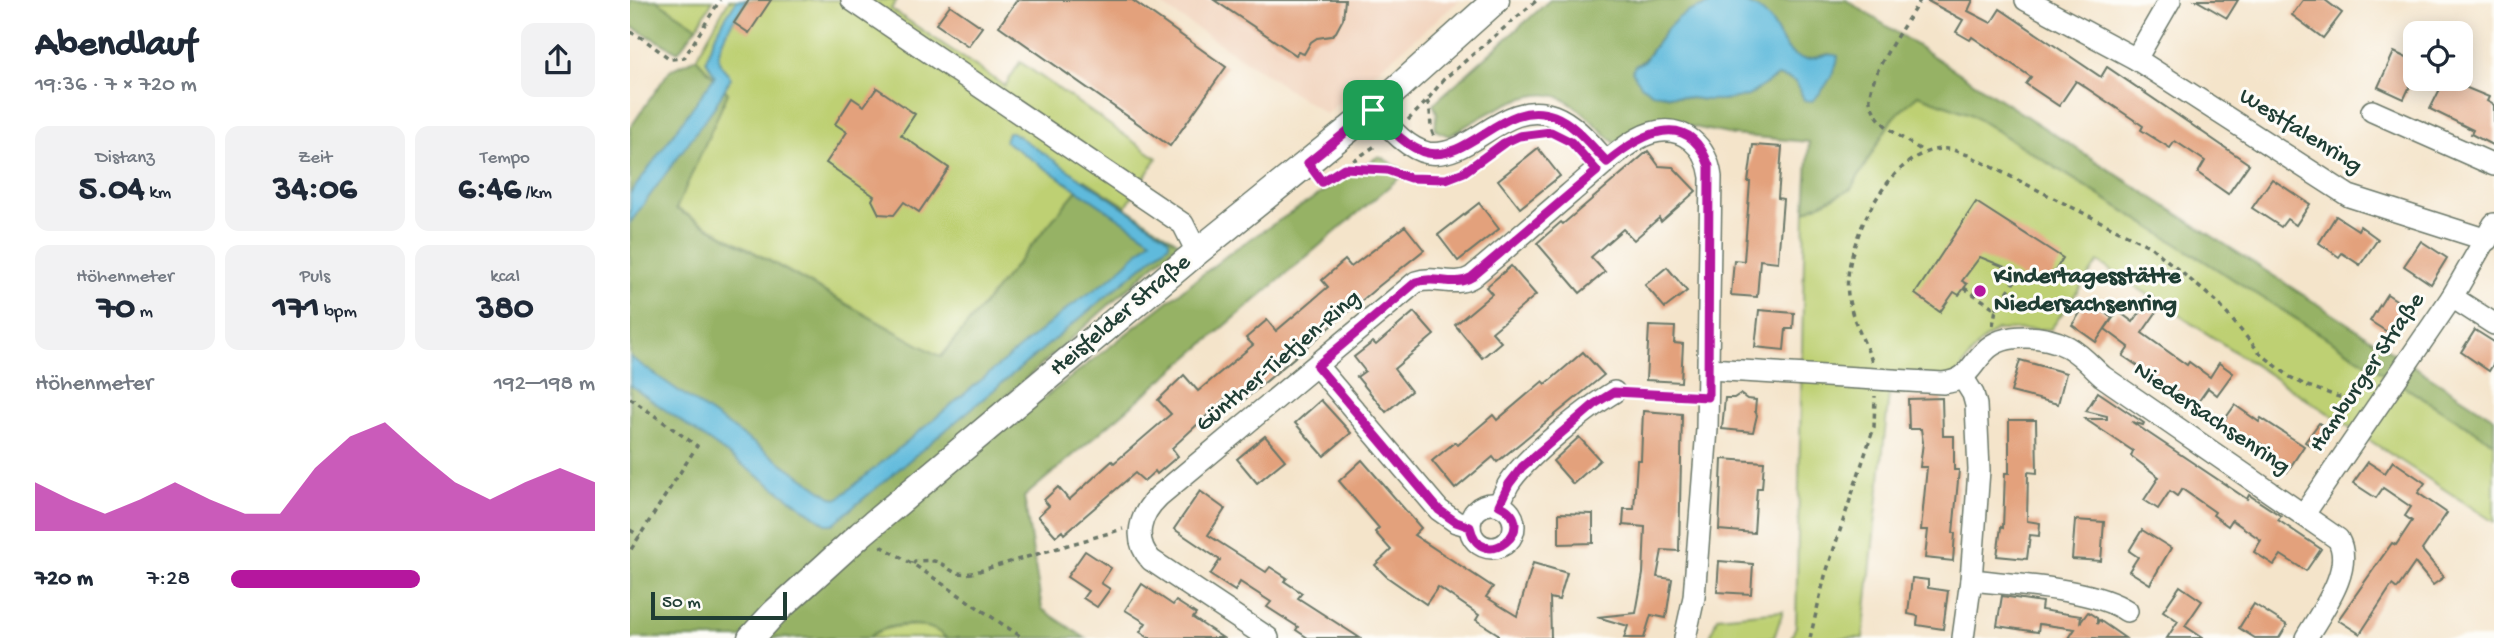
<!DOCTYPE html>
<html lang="de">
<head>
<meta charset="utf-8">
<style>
  :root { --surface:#fff; --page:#f2f2f3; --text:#1f2937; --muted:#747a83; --accent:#b5179e }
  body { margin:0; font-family:"Gochi Hand",sans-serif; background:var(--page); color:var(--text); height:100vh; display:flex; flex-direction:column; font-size:26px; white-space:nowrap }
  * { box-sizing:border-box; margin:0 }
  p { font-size:23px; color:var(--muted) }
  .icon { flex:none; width:38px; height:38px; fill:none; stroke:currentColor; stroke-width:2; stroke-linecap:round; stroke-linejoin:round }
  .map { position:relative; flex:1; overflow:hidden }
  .drawer { display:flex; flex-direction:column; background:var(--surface); width:630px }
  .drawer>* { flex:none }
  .tools { position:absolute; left:1773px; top:21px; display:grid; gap:14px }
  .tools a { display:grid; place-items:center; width:70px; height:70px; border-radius:14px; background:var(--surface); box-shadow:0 4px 18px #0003; font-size:35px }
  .scale { position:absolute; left:21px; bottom:18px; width:136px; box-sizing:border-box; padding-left:7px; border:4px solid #1f3d34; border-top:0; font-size:19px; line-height:24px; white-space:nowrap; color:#1f3d34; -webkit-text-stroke:5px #fdfcf7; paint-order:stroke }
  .pin { position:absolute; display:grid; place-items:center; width:60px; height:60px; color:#fff; margin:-30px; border-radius:14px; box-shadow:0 4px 10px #0006 }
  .round { display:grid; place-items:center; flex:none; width:74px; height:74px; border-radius:14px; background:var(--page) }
  .head { display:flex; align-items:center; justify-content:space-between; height:119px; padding:0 35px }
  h1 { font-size:38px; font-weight:800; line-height:52px }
  .metrics { display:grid; grid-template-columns:repeat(3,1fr); gap:10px; height:119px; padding:7px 35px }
  .metrics div { display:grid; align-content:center; border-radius:14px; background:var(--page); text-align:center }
  .metrics b { font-size:35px; font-weight:800 }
  .metrics small { font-size:19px; font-weight:400 }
  .metrics p { font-size:19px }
  .chart { height:196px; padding:14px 35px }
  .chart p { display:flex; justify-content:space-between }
  .chart svg { width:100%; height:126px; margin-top:7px; fill:var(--accent); opacity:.7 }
  ul { padding:0 35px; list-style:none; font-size:23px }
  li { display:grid; grid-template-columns:112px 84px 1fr; align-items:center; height:52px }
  li i { height:18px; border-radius:9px; background:var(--accent) }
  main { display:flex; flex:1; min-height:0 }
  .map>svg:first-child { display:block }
  .built { fill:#f2d4be }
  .green { fill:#bed073; stroke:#6e8654; stroke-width:2 }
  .forest { fill:#96b265; stroke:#5a784c; stroke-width:2; fill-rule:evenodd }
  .water { fill:#5fbadc; stroke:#3f7c88; stroke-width:2 }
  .building { fill:#e3a17c }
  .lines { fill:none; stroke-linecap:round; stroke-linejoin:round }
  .minor-casing { stroke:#6a7768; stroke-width:24 }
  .major-casing { stroke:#6a7768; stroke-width:29 }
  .path { stroke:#6a7768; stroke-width:3.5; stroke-dasharray:5 5; stroke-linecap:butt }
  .minor { stroke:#fff; stroke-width:21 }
  .major { stroke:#fff; stroke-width:26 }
  .route-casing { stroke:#fff; stroke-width:14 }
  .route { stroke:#b5179e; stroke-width:9 }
  .poi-dot { fill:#b5179e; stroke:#fdfcf7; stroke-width:2.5 }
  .labels { text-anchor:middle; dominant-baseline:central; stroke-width:6; stroke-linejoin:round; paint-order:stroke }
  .street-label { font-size:24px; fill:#1f3d34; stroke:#fdfcf7 }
  .poi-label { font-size:24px; font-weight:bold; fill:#1f3d34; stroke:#fdfcf7; text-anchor:start }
</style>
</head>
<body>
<main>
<section class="drawer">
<div class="head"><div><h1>Abendlauf</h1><p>19:36 · 7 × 720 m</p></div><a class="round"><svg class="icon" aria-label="share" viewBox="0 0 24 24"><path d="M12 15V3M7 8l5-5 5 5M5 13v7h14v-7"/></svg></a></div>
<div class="metrics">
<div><p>Distanz</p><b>5.04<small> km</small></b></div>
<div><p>Zeit</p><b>34:06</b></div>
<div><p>Tempo</p><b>6:46<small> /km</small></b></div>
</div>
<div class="metrics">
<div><p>Höhenmeter</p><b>70<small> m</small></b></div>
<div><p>Puls</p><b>171<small> bpm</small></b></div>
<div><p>kcal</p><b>380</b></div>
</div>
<div class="chart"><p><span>Höhenmeter</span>192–198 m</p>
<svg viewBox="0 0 160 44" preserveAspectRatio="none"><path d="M0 44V27L10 33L20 38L30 33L40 27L50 33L60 38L70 38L80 22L90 11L100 6L110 17L120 27L130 33L140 27L150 22L160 27V44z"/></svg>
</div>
<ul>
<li><b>720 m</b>7:28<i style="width:52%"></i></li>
</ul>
</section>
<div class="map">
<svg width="1864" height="638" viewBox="0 0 1864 638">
  <rect width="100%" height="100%" fill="#fdfcf7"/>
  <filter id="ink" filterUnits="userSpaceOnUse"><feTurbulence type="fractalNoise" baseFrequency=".0143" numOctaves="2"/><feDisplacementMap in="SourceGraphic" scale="14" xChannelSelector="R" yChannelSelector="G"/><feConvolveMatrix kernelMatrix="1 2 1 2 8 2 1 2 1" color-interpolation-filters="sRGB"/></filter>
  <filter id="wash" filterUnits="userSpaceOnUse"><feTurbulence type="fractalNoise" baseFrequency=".00686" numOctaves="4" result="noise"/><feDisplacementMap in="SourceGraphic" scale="28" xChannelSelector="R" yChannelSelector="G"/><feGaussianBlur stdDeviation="1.57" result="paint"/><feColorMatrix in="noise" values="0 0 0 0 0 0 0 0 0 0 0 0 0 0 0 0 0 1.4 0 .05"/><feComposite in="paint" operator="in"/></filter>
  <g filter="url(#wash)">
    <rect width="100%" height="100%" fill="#f4e4ca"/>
    <path class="built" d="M524 0H830L696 114Z"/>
    <g class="green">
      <path d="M26 0H83L67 27Z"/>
      <path d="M99 0H267L261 9 375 86 390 62 527 158 496 206 455 180 311 357 46 208 98 93 66 58Z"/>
      <path d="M1288 94 1340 114 1864 443V522L1468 262 1421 329 1367 330 1350 343 1315 390 1259 394 1233 638H1161L1166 626 1175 211 1221 189 1262 119Z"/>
      <path d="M1153 611 1144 638H1080L1087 617Z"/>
      <path d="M295 625 309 630 316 638H238C253 625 276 626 295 625Z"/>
    </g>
    <g class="forest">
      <path d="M0 0H26L67 27 48 52 0 26Z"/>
      <path d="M920 0H1216L1864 418V443L1340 114 1288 95 1262 119 1221 189 1175 211 1179 142 1103 135 1034 121 986 144C970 130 949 106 931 98 900 83 845 121 819 136L805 130 807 113 803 104ZM1087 1C1108 1 1125 8 1141 23 1151 33 1154 56 1172 59 1180 60 1191 56 1199 54L1204 71 1198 79 1171 93 1170 86 1165 80 1147 76 1118 96 1092 100H1076L1035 95 1005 66C1021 57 1026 40 1038 28 1051 13 1069 8 1087 1Z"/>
      <path d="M66 58 98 93 46 209 311 357 455 180 549 243 226 529 111 638H0V128L40 70Z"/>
      <path d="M749 156 776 172 394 497 412 609 455 638H316C298 620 258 621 238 638H134L268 512 605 249Z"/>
    </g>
    <g class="water">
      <path d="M107 0H117C108 14 81 48 91 65 94 70 98 72 101 78L85 106 0 223V194L85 76 76 60C82 38 94 19 107 0Z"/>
      <path d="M1087 1C1110 0 1132 4 1144 26 1150 37 1155 50 1166 56 1180 65 1194 50 1208 56 1207 71 1193 92 1182 101L1174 100C1166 81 1169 81 1147 76L1118 96 1092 100H1076L1022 93 1011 85 1002 71 1005 66 1014 61 1038 28 1048 18 1060 11Z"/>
      <path d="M378 132H382L536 236 539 240V244L203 524H196L0 385V357L201 497 206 499 210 497 438 308 482 277 521 240 375 141Z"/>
    </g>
    <g id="blocks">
      <g class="building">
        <path d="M119 0H141L119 33 104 23Z"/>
        <path d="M387 0H502L596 67 540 146 369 26Z"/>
        <path d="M584 0H715L713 19 706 32 701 36 687 38 681 42 674 54 668 52 666 55Z"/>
        <path d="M1296 0H1343L1338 11 1361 23 1370 9 1471 77 1477 67 1619 164 1598 194 1568 173 1575 161 1545 141 1540 148 1511 130 1513 126 1446 81 1429 106 1396 84 1401 77 1342 37 1340 40 1326 32 1333 20Z"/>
        <path d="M1566 0H1608L1597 18Z"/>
        <path d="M1673 0H1695L1712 13 1693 38 1662 15Z"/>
        <path d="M320 5 352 27 338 46 306 24Z"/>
        <path d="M1764 52 1785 62V75L1774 99 1748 87Z"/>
        <path d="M1815 79 1859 97 1857 101 1864 105V146L1841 134 1843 130 1800 109Z"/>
        <path d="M247 88 285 114 271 135 319 168 289 212 274 202 264 215 249 214 242 200 244 196 196 163 217 132 205 124 222 98 234 106Z"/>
        <path d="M1123 145 1152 147 1148 198 1153 199 1148 262 1130 260 1127 297 1101 295 1104 260 1114 261 1120 182H1118Z"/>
        <path d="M908 148 930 176 890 208 868 180Z"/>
        <path d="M1018 151 1029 166 1043 167 1066 191 1031 222 1029 218 1004 240 993 229 961 257 975 272 950 293 907 243 931 222 933 224Z"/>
        <path d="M1642 179 1680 204 1666 225 1657 219 1651 227 1622 208Z"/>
        <path d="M1346 202 1433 258 1416 285 1395 276 1393 279 1377 268 1350 257 1332 281 1337 284 1329 295 1324 292 1310 312 1285 294Z"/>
        <path d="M849 203 869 229 828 261 808 235Z"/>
        <path d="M1706 216 1728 230 1730 226 1748 239 1730 265 1712 253 1709 257 1689 243Z"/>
        <path d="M775 226 794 250 749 286 607 406 598 396 542 448 548 456 527 474 525 471 514 481 505 473 434 534 432 531 426 536 408 516 419 506 414 500 428 487 439 500 482 461 484 463 541 414 528 400 554 375 568 391 623 345 616 338 637 320 646 331 698 287 692 280 715 260 721 267Z"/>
        <path d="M1791 241 1817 258 1801 284 1774 266Z"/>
        <path d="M881 266 906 295 862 332 871 342 852 358 825 325 862 294 856 287Z"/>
        <path d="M1037 267 1057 291 1035 308 1015 285Z"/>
        <path d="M1757 294 1780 309 1762 335 1740 321Z"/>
        <path d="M1521 296 1532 304 1512 333 1557 365 1559 362 1580 377 1589 363 1603 373 1587 395 1578 388 1566 405 1493 356 1499 347 1475 329 1488 311 1503 322Z"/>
        <path d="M1458 301 1482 318 1466 342 1442 325Z"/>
        <path d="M1129 310 1164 313 1163 329H1156L1154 350 1125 347Z"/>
        <path d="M784 312 804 335 764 369 781 391 756 412 727 377 735 371 724 357 743 342 746 345Z"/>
        <path d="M1019 326 1045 327 1044 343 1053 344 1051 382 1016 380Z"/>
        <path d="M1845 330 1864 342V363L1859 371 1831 352Z"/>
        <path d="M953 352 974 375 867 462 863 457 825 489 802 461 825 442 828 445 863 415 867 420 913 381 916 384Z"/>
        <path d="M1390 360 1436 373 1428 404 1381 392Z"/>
        <path d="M1468 392 1514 423 1513 425 1502 422 1617 499 1619 495 1651 516 1648 520 1691 549 1676 571 1651 555 1644 565 1624 552 1631 540 1602 520 1598 526 1583 515 1585 512 1552 489 1547 496 1540 491 1528 509 1514 500 1529 477 1501 456 1503 451 1455 419H1477V416L1456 411Z"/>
        <path d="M1110 394 1117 399 1126 400 1125 411 1127 415 1123 432 1092 429 1095 398H1104Z"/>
        <path d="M1312 398 1313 436H1324V470H1329L1323 533H1325L1323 561 1295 558 1298 530H1291L1297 467H1290L1293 442 1291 429H1279L1278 399Z"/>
        <path d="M691 400 721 433 694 456 665 423Z"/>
        <path d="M1605 405 1629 422 1631 418 1674 446 1657 472 1639 460 1644 453 1619 436 1614 443 1590 426Z"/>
        <path d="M1013 411 1052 414 1049 551 1032 550 1027 577 1042 579 1036 618 1021 615 1014 638H994L998 626 967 617 1006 613 1013 574 1015 527 993 525 994 509H1004L1007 460H1011Z"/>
        <path d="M1379 420H1406L1407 473 1398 472 1397 521 1410 523 1409 536 1400 535 1397 559 1367 556 1371 527 1373 528 1375 473H1379Z"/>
        <path d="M1689 423 1702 432 1689 451 1675 442Z"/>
        <path d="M635 436 655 460 627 483 607 459Z"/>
        <path d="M949 437 970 460 943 484 923 461Z"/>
        <path d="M1092 459 1134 462 1132 488H1127L1124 533 1089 530Z"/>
        <path d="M732 460 791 528 784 535 863 587 856 597 887 616 903 563 937 573 929 600 920 598 921 638H868V634L846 620 849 615 808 587 796 604 757 577 745 565 761 550 745 532 749 528 709 481Z"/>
        <path d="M1763 461 1795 483 1788 493 1817 513 1792 550 1814 577 1803 585 1785 563 1767 589 1762 585 1730 634 1708 620 1762 543 1766 545 1782 521 1775 516 1781 507 1753 488 1746 498 1723 483 1738 462 1755 473Z"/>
        <path d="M570 491 595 509 578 535 636 572 640 567 657 578 654 581 672 593 668 598 730 638H678L666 630 668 627 637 607 641 602 610 582 605 591 580 575 590 560 544 529Z"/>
        <path d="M929 513 963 514V543L929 544Z"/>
        <path d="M1445 520 1474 522 1471 561 1442 559Z"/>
        <path d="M1512 530 1541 548 1520 584 1499 571 1508 557 1499 551Z"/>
        <path d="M455 551 481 568 471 583 480 589 467 607 453 598 458 591 437 577Z"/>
        <path d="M1089 561 1123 564 1121 594 1087 592Z"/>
        <path d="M1282 578 1298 580V588L1318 591 1313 629 1287 625 1288 616 1278 614Z"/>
        <path d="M512 584 543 605 546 601 566 614 563 618 593 638H519L510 632 516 623 495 610Z"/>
        <path d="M1550 586 1572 601 1555 626 1573 638H1537L1548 621 1533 611Z"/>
        <path d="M1372 596 1412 602 1411 610 1451 616 1450 623 1458 612 1467 618V624L1469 620 1495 638H1439L1445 629 1409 624 1408 632 1367 626Z"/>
        <path d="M1624 604 1657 625 1649 638H1625L1609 628Z"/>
      </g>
    </g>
  </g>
  <g filter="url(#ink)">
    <use href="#blocks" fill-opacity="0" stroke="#6a7768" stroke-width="2"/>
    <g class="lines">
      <defs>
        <g id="minor">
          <path d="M222 0 553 224 567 252"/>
          <path d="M1396 0 1506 59 1719 196 1857 240"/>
          <path d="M1506 59 1540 0"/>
          <path d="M743 110C757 125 777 149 798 153 841 160 875 97 924 116 945 124 962 146 977 162"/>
          <path d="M1742 111 1864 165"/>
          <path d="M1822 297 1864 324"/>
          <path d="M687 366 809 510 826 522 840 526"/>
          <path d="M1079 369 1313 383C1339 380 1339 367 1355 351 1374 331 1416 335 1438 347 1452 355 1461 366 1472 376L1708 539C1725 569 1691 612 1676 638"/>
          <path d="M1333 378 1343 394 1346 405 1349 470 1341 580 1333 638"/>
          <circle cx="862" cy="526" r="22"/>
          <path d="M869 505C872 498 875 491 878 485 894 458 956 409 984 392"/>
          <path d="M1674 514 1822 297 1864 224"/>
          <path d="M1341 580C1385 585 1463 588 1497 611"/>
          <path d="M638 638 521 560C502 539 510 514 529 496L786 282C806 275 824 288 842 277 879 246 916 214 952 183 971 167 998 140 1021 133 1053 123 1077 147 1081 177L1077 429 1064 597 1055 638"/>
        </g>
        <path id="major" d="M121 638 144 613 231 534 567 252 743 110 866 0"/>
      </defs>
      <use href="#minor" class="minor-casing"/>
      <use href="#major" class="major-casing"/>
      <g class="path">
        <path d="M1290 0C1276 24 1242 69 1240 96 1239 101 1242 107 1244 111 1253 129 1278 141 1294 152"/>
        <path d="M0 32 12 38 40 59 54 58 90 0"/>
        <path d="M797 101C803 114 798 125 804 136"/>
        <path d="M778 120 794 104 814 79 907 0"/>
        <path d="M716 168 757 170 780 178 816 179 834 172 855 157"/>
        <path d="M691 180 692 182 748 144"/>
        <path d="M1334 288 1366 309 1363 325"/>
        <path d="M1366 309 1388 276"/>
        <path d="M1242 361C1234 340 1221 318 1218 295 1212 248 1258 151 1312 149 1321 148 1329 152 1338 155L1521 247 1587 302 1630 353 1660 377 1675 385 1726 403"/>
        <path d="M1004 393 1059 396"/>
        <path d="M0 398 67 446 0 551"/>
        <path d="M0 530 10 536"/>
        <path d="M251 546 283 564 393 638"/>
        <path d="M283 564 285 561C291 561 298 560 304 561 322 566 318 576 342 573L493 529"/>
        <path d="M1180 638 1195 576 1244 427 1245 396"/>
      </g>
      <use href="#minor" class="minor"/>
      <use href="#major" class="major"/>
    </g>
  </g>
  <g class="lines" filter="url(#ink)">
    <defs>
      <path id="route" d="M743 110C757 125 777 149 798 153 841 161 875 97 924 116 945 124 962 147 977 162 1011 134 1058 107 1079 166L1078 397 984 392 966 403 892 467 879 484 869 505C914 526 851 576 840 527L826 522 809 510 687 366 786 282C806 275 824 288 842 277L967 171 941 142 921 132 889 136 874 143 834 172 816 179 780 178 757 170 714 168 692 182 678 163Z"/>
    </defs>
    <use href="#route" class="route-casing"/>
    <use href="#route" class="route"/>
  </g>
  <circle class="poi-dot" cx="1350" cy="291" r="7"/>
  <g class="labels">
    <g class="street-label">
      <text transform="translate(1670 132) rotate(32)">Westfalenring</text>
      <text transform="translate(491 316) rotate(-40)">Heisfelder Straße</text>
      <text transform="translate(649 362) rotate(-40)">Günther-Tietjen-Ring</text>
      <text transform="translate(1738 373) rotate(-56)">Hamburger Straße</text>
      <text transform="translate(1581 419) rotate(34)">Niedersachsenring</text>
    </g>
    <g class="poi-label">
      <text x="1364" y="277">Kindertagesstätte<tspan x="1364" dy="28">Niedersachsenring</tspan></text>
    </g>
  </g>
</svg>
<div class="tools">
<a><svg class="icon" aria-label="locate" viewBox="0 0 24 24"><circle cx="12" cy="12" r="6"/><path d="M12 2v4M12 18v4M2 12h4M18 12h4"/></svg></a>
</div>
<div class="scale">50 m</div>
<div class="pin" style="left:743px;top:110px;background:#1e9e55"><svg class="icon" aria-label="arrive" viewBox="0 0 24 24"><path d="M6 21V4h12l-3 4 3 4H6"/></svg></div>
</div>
</main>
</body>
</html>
